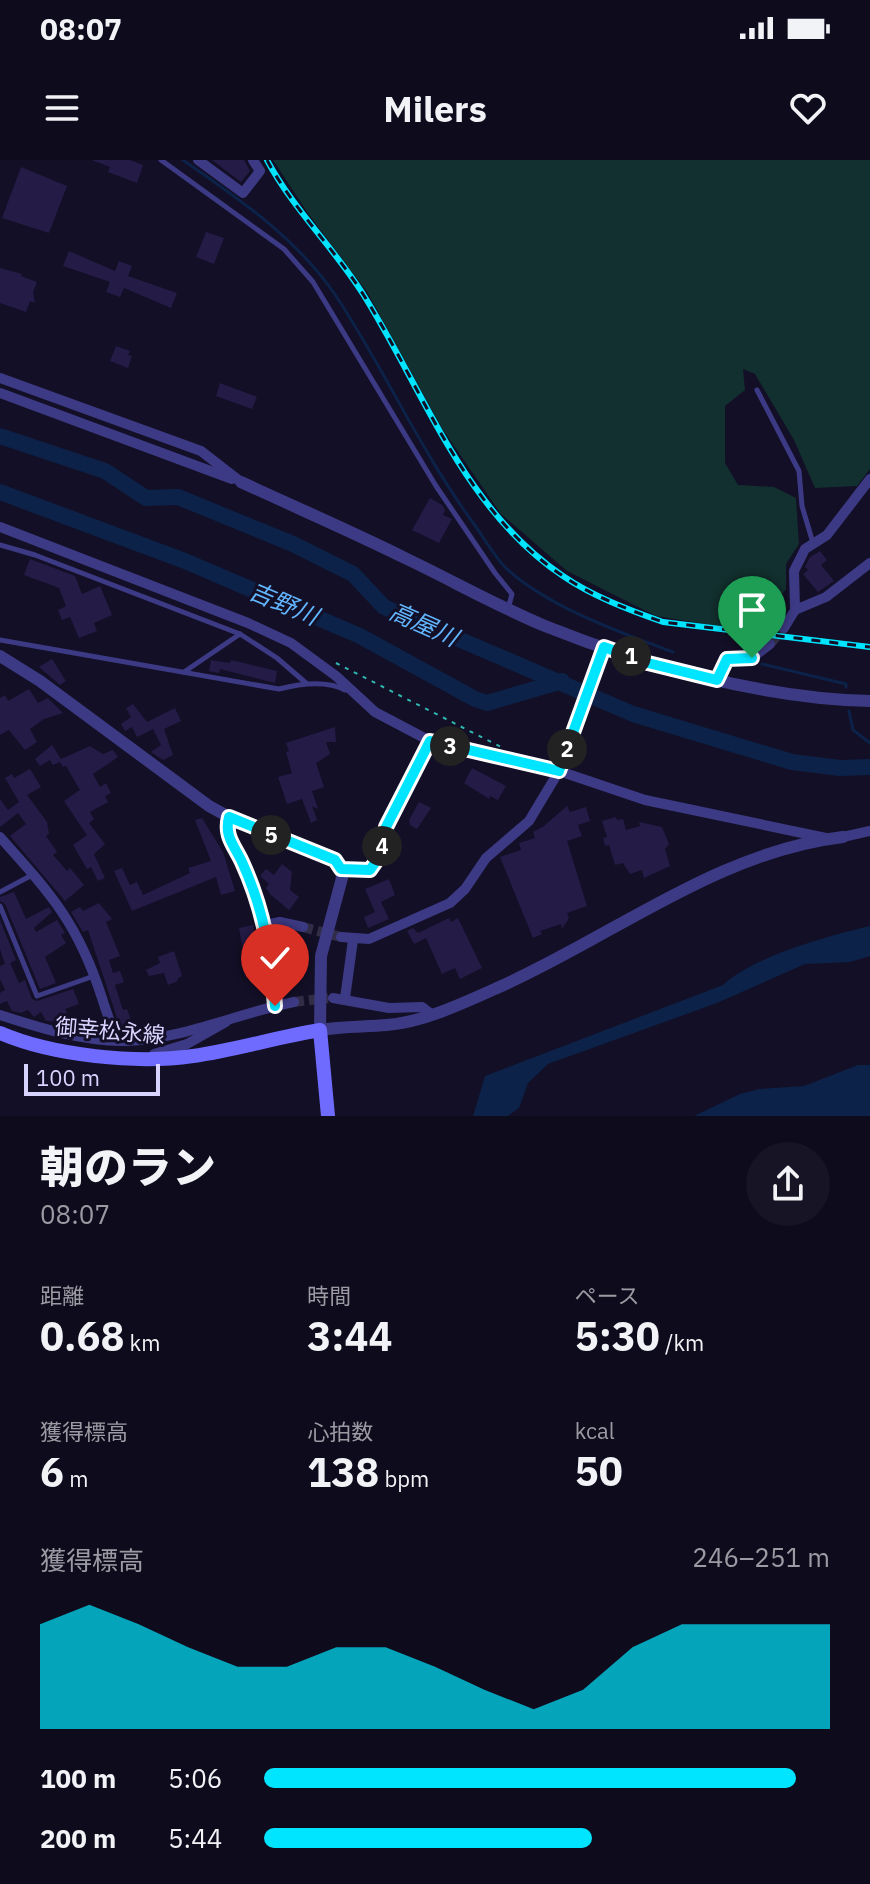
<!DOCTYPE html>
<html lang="ja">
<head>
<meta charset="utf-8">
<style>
  :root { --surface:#0e0b1c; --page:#171425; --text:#f1f3f6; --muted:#9b9ba3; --accent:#00e5ff }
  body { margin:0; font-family:"IBM Plex Sans","Noto Sans JP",sans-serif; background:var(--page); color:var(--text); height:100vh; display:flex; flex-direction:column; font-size:30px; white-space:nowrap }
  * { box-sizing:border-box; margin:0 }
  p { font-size:26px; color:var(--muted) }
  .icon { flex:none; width:44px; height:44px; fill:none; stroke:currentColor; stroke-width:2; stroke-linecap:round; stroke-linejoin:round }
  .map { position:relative; height:956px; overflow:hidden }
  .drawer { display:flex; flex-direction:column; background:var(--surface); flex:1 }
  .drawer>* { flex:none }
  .scale { position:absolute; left:24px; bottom:20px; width:136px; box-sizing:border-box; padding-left:8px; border:4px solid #d9d4ff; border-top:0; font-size:22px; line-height:28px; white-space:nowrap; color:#d9d4ff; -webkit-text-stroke:6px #130f26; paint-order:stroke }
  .pin { position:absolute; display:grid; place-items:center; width:68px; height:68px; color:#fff; margin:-82px -34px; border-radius:50% 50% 50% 0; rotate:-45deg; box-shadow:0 0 8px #0007 }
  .pin .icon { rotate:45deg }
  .km { position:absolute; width:40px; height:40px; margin:-20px; border-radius:50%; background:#222; color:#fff; font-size:22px; line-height:40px; text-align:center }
  .round { display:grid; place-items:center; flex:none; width:84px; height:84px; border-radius:42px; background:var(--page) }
  .overview { display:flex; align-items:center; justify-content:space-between; height:136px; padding:0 40px }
  h1 { font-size:44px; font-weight:800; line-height:60px }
  .figures { display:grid; grid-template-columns:repeat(3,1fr); gap:12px; height:136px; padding:8px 40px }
  .figures div { display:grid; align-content:center }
  .figures b { font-size:40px; font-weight:800 }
  .figures small { font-size:22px; font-weight:400 }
  .figures p { font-size:22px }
  .chart { height:224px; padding:16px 40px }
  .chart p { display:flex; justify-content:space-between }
  .chart svg { width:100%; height:144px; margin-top:8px; fill:var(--accent); opacity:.7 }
  ul { padding:0 40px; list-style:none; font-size:26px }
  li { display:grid; grid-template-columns:128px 96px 1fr; align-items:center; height:60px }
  li i { height:20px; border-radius:10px; background:var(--accent) }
  .status { display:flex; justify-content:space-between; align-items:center; height:56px; padding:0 40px; background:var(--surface); direction:ltr }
  .status svg { height:22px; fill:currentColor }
  header { display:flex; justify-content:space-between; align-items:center; height:104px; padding:0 40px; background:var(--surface); font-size:36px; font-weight:800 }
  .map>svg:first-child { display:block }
  .green { fill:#12302f }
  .water { fill:#0c2248 }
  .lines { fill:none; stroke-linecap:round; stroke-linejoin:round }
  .stream { stroke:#0c2248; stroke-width:3 }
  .river { stroke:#0c2248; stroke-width:16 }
  .building { fill:#241b47 }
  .minor-tunnel { stroke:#312d47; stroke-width:10; stroke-dasharray:10 5; stroke-linecap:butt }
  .path { stroke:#2fb8b0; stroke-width:2; stroke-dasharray:4 6; stroke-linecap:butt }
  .service { stroke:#3d3a85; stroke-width:5 }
  .minor { stroke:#3d3a85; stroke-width:10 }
  .tertiary { stroke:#3d3a85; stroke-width:12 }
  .secondary { stroke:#6f6bff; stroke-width:14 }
  .rail-casing { stroke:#00e5ff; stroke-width:6 }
  .rail { stroke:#130f26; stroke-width:3; stroke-dasharray:9; stroke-linecap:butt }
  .route-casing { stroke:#fff; stroke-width:16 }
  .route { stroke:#00e5ff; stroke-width:10 }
  .labels { text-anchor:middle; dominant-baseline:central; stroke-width:6; stroke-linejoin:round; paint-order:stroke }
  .street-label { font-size:22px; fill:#d9d4ff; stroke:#130f26 }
  .water-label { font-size:24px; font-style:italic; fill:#62b6ff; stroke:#130f26 }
</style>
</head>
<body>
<div class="status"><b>08:07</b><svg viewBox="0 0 49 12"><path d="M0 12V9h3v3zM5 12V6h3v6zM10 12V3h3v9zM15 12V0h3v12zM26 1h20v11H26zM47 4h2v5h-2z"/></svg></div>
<header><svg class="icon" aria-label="menu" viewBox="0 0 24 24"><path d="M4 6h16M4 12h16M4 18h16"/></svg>Milers<svg class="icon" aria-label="heart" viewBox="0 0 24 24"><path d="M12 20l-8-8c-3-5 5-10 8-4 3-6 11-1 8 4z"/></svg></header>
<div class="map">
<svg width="870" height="956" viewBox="0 0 870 956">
  <rect width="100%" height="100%" fill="#130f26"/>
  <path class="green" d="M273 0H870V309L857 326 815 328 794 280 755 214 743 209 745 230 725 246V303L738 325 774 327 796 338 799 384 786 404V429L754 472 656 456 567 411 501 354 443 270 367 132 307 52Z"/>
  <g class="water">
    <path d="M870 766V796L850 802 805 804 717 843 548 904 528 923 519 948 508 956H473L485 916 723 825C754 796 828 776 870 766Z"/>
    <path d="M858 905H870V956H694L740 934 759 929 804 926Z"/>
  </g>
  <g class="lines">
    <g class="stream">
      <path d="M183 0C240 40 296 77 336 136 385 210 421 292 474 364 484 378 494 396 506 408 546 446 621 473 673 492"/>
      <path d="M762 504 846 524V527"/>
      <path d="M849 551 853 570 870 583"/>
    </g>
    <g class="river">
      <path d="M0 276 105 311 146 338 178 337 293 384 353 414 384 447 633 554 792 602 840 608 870 607"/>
      <path d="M0 332 185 401 360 476 475 539 487 543 562 521"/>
    </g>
  </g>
  <g class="building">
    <path d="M92 0H130L143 5 137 23 108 12 110 7Z"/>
    <path d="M212 0H244L250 11 241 22Z"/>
    <path d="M21 7 67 26 49 73 2 58Z"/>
    <path d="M206 72 224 78 214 104 196 97Z"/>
    <path d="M69 91 115 111 119 101 132 106 128 116 177 133 171 148 124 128 120 137 106 132 110 122 63 106Z"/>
    <path d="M0 108 22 114 21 116 37 122 33 132 35 143 30 141 26 152 0 143Z"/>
    <path d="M116 186 130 191 128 195 132 196 128 208 110 201Z"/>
    <path d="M220 223 257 237 252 249 216 236Z"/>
    <path d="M430 338 442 345 445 350 443 355 452 359 439 383 412 370Z"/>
    <path d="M820 391 827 400 821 405 834 421 818 432 803 414 808 410 805 407 810 397Z"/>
    <path d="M30 399 75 416 82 434 100 426 112 455 94 463 97 471 79 478 70 457 62 460 58 450 66 446 59 428 24 415Z"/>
    <path d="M52 499 66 521 60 525 39 507Z"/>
    <path d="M211 500 230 503 231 500 277 511 275 523 220 509 219 513 209 511Z"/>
    <path d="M29 529 38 543 48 538 63 553 44 559 30 569 37 582 25 590 9 570 0 575V538L5 535 8 541Z"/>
    <path d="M133 544 147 562 175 548 181 561 164 569 173 595 163 600 151 592 161 585 153 569 137 577 132 567 125 571 121 564 131 557 126 548Z"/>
    <path d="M335 567 336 582H326L330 594 316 603 324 627 312 631 318 649 312 646 317 660 311 663 302 639 287 644 278 617 292 613 286 592 289 591 286 583Z"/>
    <path d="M52 585 61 599 90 586 103 594 113 590 118 597 93 614 100 627 106 623 111 633 105 636 108 642 90 652 94 659 89 663 105 684 94 694 105 718 98 721 91 707 87 709 73 685 87 675 64 641 80 630 66 606 63 607 60 602 53 605 50 600 40 606 35 599Z"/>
    <path d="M472 608 506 626 498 640 490 636 489 639 464 623Z"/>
    <path d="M30 609 41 627 27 635 47 662 49 674 46 676 57 692 53 695 67 711 70 708 84 725 65 741 10 676 26 664 18 653 0 667V639L8 650 19 642 5 618 12 614 14 618Z"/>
    <path d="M419 642 431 648 417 669 410 665 409 660Z"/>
    <path d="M567 646 570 652 586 647 590 661 578 665 582 676 567 681 587 746 567 753 569 758 562 769 561 764 540 771 542 774 533 778 500 697 521 690 519 683 535 678 533 672 544 666Z"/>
    <path d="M616 657 617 660 623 659 626 670 640 666 639 662 662 667 669 684 665 689 670 706 644 718 642 710 630 714 623 703 615 705 609 685 605 686 603 678 607 677 602 661Z"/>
    <path d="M202 658 223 692 235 731 221 735 216 717 132 751 114 711 122 708 130 725 137 722 143 735 190 713 188 708 211 701 195 660Z"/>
    <path d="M282 704 292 712 290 730 299 737 289 750 270 734 266 728 269 724 260 716 266 709 274 715Z"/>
    <path d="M389 719 395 735 381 742 389 759 368 768 364 757 375 752 365 729Z"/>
    <path d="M14 732 26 759 49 747 52 752 34 768 36 772 57 760 65 773 61 775 66 783 45 797 56 823 40 829 5 744 0 741V737Z"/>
    <path d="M99 743 112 759 106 762 120 796 109 800 113 813 120 811 124 822 115 825 123 850 127 849 133 866 121 870 88 770 83 772 71 752 80 747 83 751Z"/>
    <path d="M449 758 451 762 458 758 482 808 460 819 455 808 442 814 426 778 414 784 407 771 413 768 418 773Z"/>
    <path d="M0 760 16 800 10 803 19 823 25 820 32 839 37 841 73 829 79 844 65 849 72 863 66 866 61 862 46 861 41 852 34 857 28 850 21 853 12 851 7 841 0 844V833L5 830 0 819V806L5 804 0 789Z"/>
    <path d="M253 765 257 788 243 791 239 768Z"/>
    <path d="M174 791 182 816 177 819 178 821 168 825 164 813 149 816 146 810 160 803 158 797Z"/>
  </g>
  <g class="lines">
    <g class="minor-tunnel">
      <path d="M770 484 784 468"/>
      <path d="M303 767 341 777"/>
      <path d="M294 842 328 838"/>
    </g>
    <path class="path" d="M336 503 501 587"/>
    <g class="service">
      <path d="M161 0 284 89 313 122 436 326 495 413 512 434 508 449"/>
      <path d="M757 230 799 311 802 346 813 383"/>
      <path d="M0 385 35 395 240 474 277 498 306 523"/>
      <path d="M0 480 279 529C299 524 326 520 345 530"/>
      <path d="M184 512 240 474"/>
      <path d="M0 732 34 714"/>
      <path d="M0 746 37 836 94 816"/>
    </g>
    <g class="minor">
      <path d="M198 0 243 33 260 11 253 0"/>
      <path d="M0 218 201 291 241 322"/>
      <path d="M0 233 232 319"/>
      <path d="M0 367 248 463 291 483 336 516 375 552 430 581 559 611 645 640 826 678"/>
      <path d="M795 450 826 437 870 403"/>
      <path d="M784 468 795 450 794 411 805 389 827 375 870 319"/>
      <path d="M717 520 727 499 752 498 770 484"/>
      <path d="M229 657C224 676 234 685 242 702 264 750 271 794 275 846"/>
      <path d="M0 677C51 734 78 763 102 838 106 852 113 866 113 880"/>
      <path d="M843 677 870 671"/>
      <path d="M266 765 280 762 303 767"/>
      <path d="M341 777 369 779 450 743 465 729 486 698 529 661 559 611 604 487"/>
      <path d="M333 838 389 848 422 847 431 854"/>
      <path d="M345 838 353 780"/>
      <path d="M0 855C40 868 84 882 126 881 184 879 238 853 294 842"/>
      <path d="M154 894 187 884 226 862"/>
    </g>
    <g class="tertiary">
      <path d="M241 322C297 348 353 372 407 399 453 421 497 446 545 466 642 505 765 539 870 541"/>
      <path d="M0 496 40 521 209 646 229 657 335 700 341 709 342 718 321 796 320 870C342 866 364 867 387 865 423 862 464 843 497 828 611 778 716 692 843 677"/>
      <path d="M341 709 370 710 375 706 386 667 430 581"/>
    </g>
    <path class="secondary" d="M0 873C53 896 137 904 193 896 236 890 277 877 320 870L328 956"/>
    <defs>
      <path id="rail" d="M267 0C293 49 334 88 363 134 424 231 464 350 563 416 592 436 629 450 663 462L870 487"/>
    </defs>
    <use href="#rail" class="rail-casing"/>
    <use href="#rail" class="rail"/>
  </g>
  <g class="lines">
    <defs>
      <path id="route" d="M275 846C271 794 264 750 242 702 234 685 224 676 229 657L335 700 341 709 370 710 379 697 386 667 430 581 559 611 604 487 648 503 717 520 727 499 752 498"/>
    </defs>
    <use href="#route" class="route-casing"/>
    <use href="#route" class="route"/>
  </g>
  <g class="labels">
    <g class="street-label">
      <text transform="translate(110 870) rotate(5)">御幸松永線</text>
    </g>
    <g class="water-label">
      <text transform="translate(284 443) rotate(23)">吉野川</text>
      <text transform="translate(424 464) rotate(24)">高屋川</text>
    </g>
  </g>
</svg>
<div class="scale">100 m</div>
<div class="pin" style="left:752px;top:498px;background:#1e9e55"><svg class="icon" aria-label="arrive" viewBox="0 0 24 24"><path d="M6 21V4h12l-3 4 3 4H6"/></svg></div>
<div class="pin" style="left:275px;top:846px;background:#d93025"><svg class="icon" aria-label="check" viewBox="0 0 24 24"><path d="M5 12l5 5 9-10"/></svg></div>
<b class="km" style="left:631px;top:496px">1</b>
<b class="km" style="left:567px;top:589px">2</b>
<b class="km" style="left:450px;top:586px">3</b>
<b class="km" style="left:382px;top:686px">4</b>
<b class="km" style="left:271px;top:675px">5</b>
</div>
<section class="drawer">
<div class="overview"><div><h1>朝のラン</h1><p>08:07</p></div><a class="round"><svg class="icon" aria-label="share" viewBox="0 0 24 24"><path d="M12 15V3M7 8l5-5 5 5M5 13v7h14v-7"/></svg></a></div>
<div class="figures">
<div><p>距離</p><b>0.68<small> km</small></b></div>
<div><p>時間</p><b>3:44</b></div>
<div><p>ペース</p><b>5:30<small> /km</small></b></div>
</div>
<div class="figures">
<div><p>獲得標高</p><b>6<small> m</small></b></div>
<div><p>心拍数</p><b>138<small> bpm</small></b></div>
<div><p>kcal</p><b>50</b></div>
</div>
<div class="chart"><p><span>獲得標高</span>246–251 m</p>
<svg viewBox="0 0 160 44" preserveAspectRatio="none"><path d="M0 44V12L10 6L20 12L30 19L40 25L50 25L60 19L70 19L80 25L90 32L100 38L110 32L120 19L130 12L140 12L150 12L160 12V44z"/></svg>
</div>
<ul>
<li><b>100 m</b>5:06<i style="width:94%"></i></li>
<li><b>200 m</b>5:44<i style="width:58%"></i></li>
</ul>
</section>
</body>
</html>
